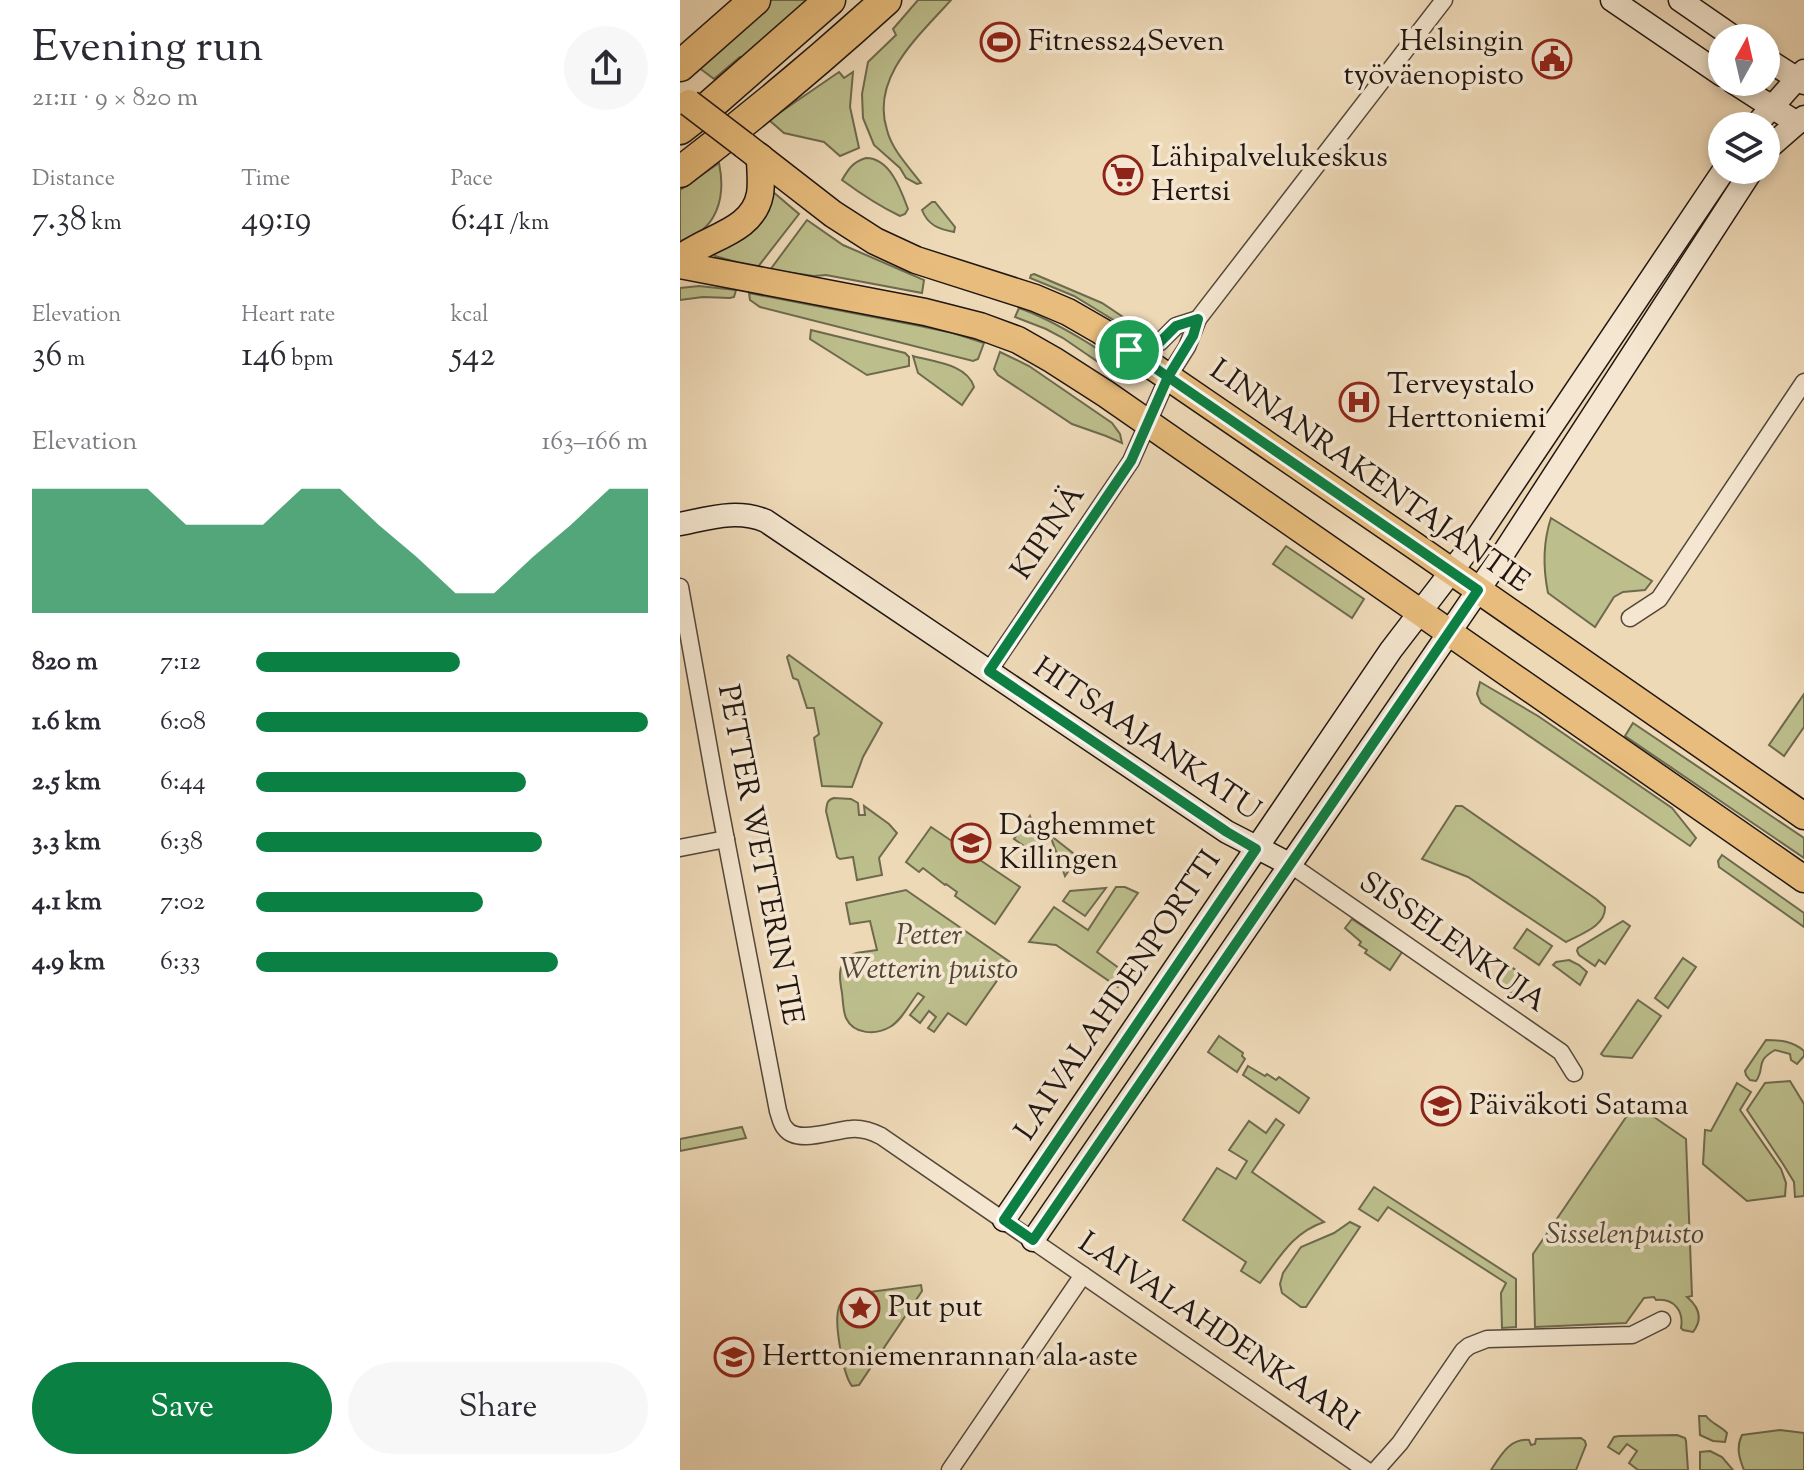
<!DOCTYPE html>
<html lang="en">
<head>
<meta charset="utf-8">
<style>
  :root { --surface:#fff; --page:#f7f7f7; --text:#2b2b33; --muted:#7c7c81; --accent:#0b8043 }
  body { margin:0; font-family:"Sorts Mill Goudy",serif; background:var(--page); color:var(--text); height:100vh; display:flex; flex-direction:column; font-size:30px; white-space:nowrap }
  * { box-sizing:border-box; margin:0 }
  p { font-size:26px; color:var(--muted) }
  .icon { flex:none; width:44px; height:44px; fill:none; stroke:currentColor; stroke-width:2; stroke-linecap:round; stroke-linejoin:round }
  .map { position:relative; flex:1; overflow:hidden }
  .sheet { display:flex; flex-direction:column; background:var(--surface); width:680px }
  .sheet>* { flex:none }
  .needle { width:52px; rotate:8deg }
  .buttons { position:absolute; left:1028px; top:24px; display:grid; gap:16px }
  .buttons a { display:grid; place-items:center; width:72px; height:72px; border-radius:50%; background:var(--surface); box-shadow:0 4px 12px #0003; font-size:40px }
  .pin { position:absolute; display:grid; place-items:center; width:68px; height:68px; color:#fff; margin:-34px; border:4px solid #fff; border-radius:50%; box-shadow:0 2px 8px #0007 }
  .round { display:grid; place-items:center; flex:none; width:84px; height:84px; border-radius:42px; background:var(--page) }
  .summary { display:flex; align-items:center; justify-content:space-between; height:136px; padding:0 32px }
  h1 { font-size:44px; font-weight:600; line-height:60px }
  .figures { display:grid; grid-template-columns:repeat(3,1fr); gap:12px; height:136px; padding:8px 32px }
  .figures div { display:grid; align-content:center }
  .figures b { font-size:34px; font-weight:600 }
  .figures small { font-size:22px; font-weight:400 }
  .figures p { font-size:22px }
  .chart { height:224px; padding:16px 32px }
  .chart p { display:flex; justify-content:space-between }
  .chart svg { width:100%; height:144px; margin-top:8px; fill:var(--accent); opacity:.7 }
  .primary-button { display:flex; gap:16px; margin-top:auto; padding:16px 32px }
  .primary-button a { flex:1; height:92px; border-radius:48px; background:var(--accent); color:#fff; font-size:32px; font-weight:600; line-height:92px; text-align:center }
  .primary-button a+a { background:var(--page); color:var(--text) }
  ul { padding:0 32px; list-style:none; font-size:26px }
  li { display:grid; grid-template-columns:128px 96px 1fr; align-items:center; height:60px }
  li i { height:20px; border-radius:10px; background:var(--accent) }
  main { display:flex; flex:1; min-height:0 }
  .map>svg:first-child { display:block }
  .green { fill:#bcbe8c; stroke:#6e6a4e; stroke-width:2 }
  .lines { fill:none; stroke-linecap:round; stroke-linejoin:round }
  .street-casing { stroke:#54473a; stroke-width:19 }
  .secondary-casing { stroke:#211611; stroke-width:25 }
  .primary-casing { stroke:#211611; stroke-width:29 }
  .highway-casing { stroke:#211611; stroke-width:33 }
  .street { stroke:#f4e6d0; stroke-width:16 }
  .secondary { stroke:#f4e6d0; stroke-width:22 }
  .primary { stroke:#e7bc7c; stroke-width:26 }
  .highway { stroke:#e7bc7c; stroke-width:30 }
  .primary-bridge-casing { stroke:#211611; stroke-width:29; stroke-linecap:butt }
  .primary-bridge { stroke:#e7bc7c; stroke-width:26 }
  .route-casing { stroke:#fff; stroke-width:16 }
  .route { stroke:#0b8043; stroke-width:10 }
  .labels { text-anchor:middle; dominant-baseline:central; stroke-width:7; stroke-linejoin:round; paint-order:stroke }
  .poi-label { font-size:30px; fill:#211611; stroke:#f4e6d0; text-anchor:start }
  .street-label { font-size:30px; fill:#211611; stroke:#f4e6d0 }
  .park-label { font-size:30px; font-style:italic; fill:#504836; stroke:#f4e6d0 }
</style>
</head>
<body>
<main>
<section class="sheet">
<div class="summary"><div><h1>Evening run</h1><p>21:11 · 9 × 820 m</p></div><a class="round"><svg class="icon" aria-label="share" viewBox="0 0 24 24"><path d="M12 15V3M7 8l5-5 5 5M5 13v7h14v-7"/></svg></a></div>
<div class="figures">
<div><p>Distance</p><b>7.38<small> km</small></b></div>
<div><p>Time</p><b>49:19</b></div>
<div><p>Pace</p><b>6:41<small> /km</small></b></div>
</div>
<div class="figures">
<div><p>Elevation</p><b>36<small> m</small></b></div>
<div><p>Heart rate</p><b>146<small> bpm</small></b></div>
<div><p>kcal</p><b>542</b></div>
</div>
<div class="chart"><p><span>Elevation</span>163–166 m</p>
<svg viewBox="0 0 160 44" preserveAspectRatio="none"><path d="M0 44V6L10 6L20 6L30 6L40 17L50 17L60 17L70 6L80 6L90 17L100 27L110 38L120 38L130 27L140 17L150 6L160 6V44z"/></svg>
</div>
<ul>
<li><b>820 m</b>7:12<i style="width:52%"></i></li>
<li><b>1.6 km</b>6:08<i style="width:100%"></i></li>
<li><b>2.5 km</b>6:44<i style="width:69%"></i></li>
<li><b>3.3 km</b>6:38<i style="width:73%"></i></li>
<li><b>4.1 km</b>7:02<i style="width:58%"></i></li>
<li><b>4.9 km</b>6:33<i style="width:77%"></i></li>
</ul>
<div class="primary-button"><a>Save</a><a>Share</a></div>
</section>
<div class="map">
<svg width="1124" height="1470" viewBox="0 0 1124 1470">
  <rect width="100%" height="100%" fill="#eed9b7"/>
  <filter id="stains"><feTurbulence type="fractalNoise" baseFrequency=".0025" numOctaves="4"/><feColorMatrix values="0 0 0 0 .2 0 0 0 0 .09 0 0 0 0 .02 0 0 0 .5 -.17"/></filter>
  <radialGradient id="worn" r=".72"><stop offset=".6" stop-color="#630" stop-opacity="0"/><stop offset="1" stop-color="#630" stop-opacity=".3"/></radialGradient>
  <g class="green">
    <path d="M91 0H131L63 58 60 57 34 79 18 67Z"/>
    <path d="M238 0H271C240 35 190 77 207 130 212 150 229 167 241 183L237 184 226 178 220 168 194 145 183 118 182 94 188 62 216 35 213 29Z"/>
    <path d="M159 72 164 78 173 72 170 107 179 148 160 156 144 142 104 133 89 120Z"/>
    <path d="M186 158C210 158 221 190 228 209L225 214 220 216C199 206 181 194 162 180 169 168 173 162 186 158Z"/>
    <path d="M39 163C46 196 38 231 0 241V190Z"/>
    <path d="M92 191 119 214 77 268 35 256 34 253Z"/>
    <path d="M252 202H255L275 227 274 232C258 229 248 225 242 210Z"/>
    <path d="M127 220 163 245 244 280 242 293 146 275 134 276 90 270Z"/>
    <path d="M354 274 422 303 449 321 445 327 394 296 350 278 351 275Z"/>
    <path d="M19 286 56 290 54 297 50 298 23 297 0 300V288Z"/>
    <path d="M69 293 235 325 273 333 304 343 298 359 293 361 80 307 70 300Z"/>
    <path d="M339 308C365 317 439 356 450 378L449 380 440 377 383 338 366 329 335 317Z"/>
    <path d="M131 330 225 353 229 357V366L187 375 130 339Z"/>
    <path d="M320 352 349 366 432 423 440 434 442 443 426 436 392 424 318 375 314 369Z"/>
    <path d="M233 356C254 362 287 364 294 387L282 405 238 373Z"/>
    <path d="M871 518 972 581 965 590 943 592 934 597 915 627 868 593C863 568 863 542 871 518Z"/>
    <path d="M606 546 684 599 672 618 593 564Z"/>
    <path d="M109 655 202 723 183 757 172 787 142 786 134 738 139 734 134 708H127L118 680 113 678 107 657Z"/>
    <path d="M800 682 858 716 992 808 1016 838 1010 846 801 703 797 694Z"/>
    <path d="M1124 694V727L1104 756 1089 745Z"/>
    <path d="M953 723 1124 838V858L945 736Z"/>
    <path d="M154 798 171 799 178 803 179 815H185L184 806 209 824 217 833 199 858 202 875 177 880 173 857 160 859 157 857 146 811C147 803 147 800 154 798Z"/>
    <path d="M776 806H782L916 899 925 907C926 926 901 934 886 942L788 877 742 859Z"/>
    <path d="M350 816 367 862 334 839Z"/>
    <path d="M251 827 340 887 315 924 275 896 277 892 266 884 265 885 243 868 239 872 226 862Z"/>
    <path d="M370 835 398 857 385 876Z"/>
    <path d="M1042 855 1124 913V927L1039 867 1038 861Z"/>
    <path d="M436 887H445L458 893 417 952 447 974 438 987 376 945 349 942 374 907 408 930Z"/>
    <path d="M426 888 405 916 383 901 390 891Z"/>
    <path d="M226 890 330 962 286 1025 268 1013 254 1032 248 1028 256 1017 249 1011 240 1023 230 1015 244 997 238 993C230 1003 222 1020 210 1027 196 1035 174 1035 166 1018 163 1011 163 1001 162 993 160 981 157 967 167 958 174 951 188 952 197 950L190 921 170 924 166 903Z"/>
    <path d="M672 919 722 952 710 970 685 953 687 950 679 945 681 942 665 928Z"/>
    <path d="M943 921 950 926 925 964 919 960 915 966 899 955 897 951 898 948Z"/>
    <path d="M847 929 872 946 859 965 834 948Z"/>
    <path d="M1003 958 1016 967 988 1008 975 998Z"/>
    <path d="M889 960 899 965 907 972 900 985 873 965 876 962Z"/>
    <path d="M824 962 849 979 838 998 812 980Z"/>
    <path d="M958 1000 981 1016 952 1058 924 1056 921 1054Z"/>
    <path d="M539 1036 563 1053 562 1056 565 1059 557 1072 528 1052Z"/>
    <path d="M1086 1040C1100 1040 1113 1041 1124 1051V1056L1117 1064 1111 1060 1110 1054 1095 1050C1074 1062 1086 1067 1076 1081L1070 1080 1066 1075 1065 1071Z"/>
    <path d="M568 1066 585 1076 587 1074 596 1080 599 1077 629 1098 619 1113 563 1075Z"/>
    <path d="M1110 1081 1124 1104V1196L1115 1197 1114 1182 1103 1164 1067 1110 1085 1083Z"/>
    <path d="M1057 1083 1071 1092 1060 1110 1101 1169 1106 1183 1105 1196 1067 1201 1023 1164 1025 1130 1031 1131Z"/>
    <path d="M955 1104 1006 1139 1012 1296 1007 1297C1019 1307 1023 1319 1013 1332L1003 1330 1001 1328C1004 1311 994 1298 976 1300L974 1297 964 1298 946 1323 855 1327 853 1254Z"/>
    <path d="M596 1119 604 1125 572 1172 644 1222C612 1233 600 1257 580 1283L561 1271 566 1262 503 1220 537 1168 556 1179 567 1161 549 1150 569 1121 586 1133Z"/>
    <path d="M62 1127 66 1138 0 1151V1139Z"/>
    <path d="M694 1187 836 1279V1327L822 1328 821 1293 826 1283 708 1207 698 1221 679 1209Z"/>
    <path d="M670 1222 680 1227 626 1307H621L602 1293 600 1284 603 1273 621 1247 654 1233Z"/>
    <path d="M241 1285 242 1291 179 1385 172 1386C163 1375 155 1326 158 1311 159 1304 163 1300 168 1295Z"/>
    <path d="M1019 1416H1026C1032 1424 1041 1426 1047 1433L1045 1442 1033 1441 1020 1435Z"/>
    <path d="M1100 1430 1124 1433V1470H1064C1059 1458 1056 1447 1062 1435Z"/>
    <path d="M997 1435 1005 1438 1006 1441 1008 1470H958L949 1463 957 1451 947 1444 939 1454 928 1447 934 1437 939 1436Z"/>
    <path d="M901 1438 905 1441 906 1445 896 1470H811C821 1455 830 1438 849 1440L851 1445 855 1444 856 1439Z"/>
    <path d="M1030 1451 1042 1457 1053 1470H1020V1452Z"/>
  </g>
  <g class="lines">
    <defs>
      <g id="street">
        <path d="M449 350 464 348 480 342 496 326 518 319"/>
        <path d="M0 587 37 793 98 1111C100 1116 101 1124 105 1128 117 1145 153 1130 171 1129 182 1128 191 1131 201 1136L686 1470"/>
        <path d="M950 618 979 599 1124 382"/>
        <path d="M309 671 451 461 488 377 507 347 518 319 764 0"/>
        <path d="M0 848 46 839"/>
        <path d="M611 865 881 1052 894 1073"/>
        <path d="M270 1470 403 1275"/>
        <path d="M696 1470 720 1443 783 1351 789 1346 807 1339 952 1335 982 1320"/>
      </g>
      <g id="secondary">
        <path d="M932 0 1042 75"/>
        <path d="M1000 0 1055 38"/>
        <path d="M1086 59 1124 83"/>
        <path d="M1053 82 1117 123"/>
        <path d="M1075 126 1124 71"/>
        <path d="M1086 150 1124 117"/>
        <path d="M0 524C30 518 57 509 86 521L547 832 611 865"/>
        <path d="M324 1220 711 650 794 542 1044 170"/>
        <path d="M353 1240 819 560 1072 170"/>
      </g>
      <g id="primary">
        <path d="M64 145 153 214 195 241 236 260 355 298 388 312 421 331 735 546 1124 816"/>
        <path d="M0 259C25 237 73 233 80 194 82 182 80 169 80 157"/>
        <path d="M0 265 245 312 300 326 338 340 373 360 426 394 1124 879"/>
      </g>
      <g id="highway">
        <path d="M0 66 75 0"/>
        <path d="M0 129 27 108 150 0"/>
        <path d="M0 172C71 118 140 60 206 0"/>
      </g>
    </defs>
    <use href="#street" class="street-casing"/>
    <use href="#secondary" class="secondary-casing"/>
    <use href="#primary" class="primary-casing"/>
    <use href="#highway" class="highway-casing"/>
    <use href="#street" class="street"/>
    <use href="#secondary" class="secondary"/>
    <use href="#primary" class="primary"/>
    <use href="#highway" class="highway"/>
    <defs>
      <path id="primary-bridge" d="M9 103 64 145"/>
    </defs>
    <use href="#primary-bridge" class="primary-bridge-casing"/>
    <use href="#primary-bridge" class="primary-bridge"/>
  </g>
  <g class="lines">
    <defs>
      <path id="route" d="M449 350 488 377 451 461 309 671 547 832 576 849 324 1220 353 1240 798 590 488 377 513 336 518 319 496 326 480 342 464 348 449 350"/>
    </defs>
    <use href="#route" class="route-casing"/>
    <use href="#route" class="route"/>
  </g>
  <defs>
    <symbol id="stadium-ring" viewBox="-11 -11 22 22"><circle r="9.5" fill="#f4e6d0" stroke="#8f2418" stroke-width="1.5"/><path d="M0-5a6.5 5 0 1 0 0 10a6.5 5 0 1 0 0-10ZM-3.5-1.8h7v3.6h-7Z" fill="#8f2418"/></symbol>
    <symbol id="civic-ring" viewBox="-11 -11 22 22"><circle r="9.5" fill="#f4e6d0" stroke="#8f2418" stroke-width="1.5"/><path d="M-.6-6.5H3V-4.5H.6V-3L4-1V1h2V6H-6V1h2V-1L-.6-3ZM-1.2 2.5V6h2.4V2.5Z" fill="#8f2418"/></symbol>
    <symbol id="supermarket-ring" viewBox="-11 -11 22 22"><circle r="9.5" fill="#f4e6d0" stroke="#8f2418" stroke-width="1.5"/><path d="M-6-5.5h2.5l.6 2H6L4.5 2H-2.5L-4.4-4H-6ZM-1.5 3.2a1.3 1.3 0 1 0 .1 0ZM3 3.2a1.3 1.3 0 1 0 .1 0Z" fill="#8f2418"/></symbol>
    <symbol id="hospital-ring" viewBox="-11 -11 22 22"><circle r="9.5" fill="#f4e6d0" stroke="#8f2418" stroke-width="1.5"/><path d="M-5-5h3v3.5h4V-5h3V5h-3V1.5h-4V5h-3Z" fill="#8f2418"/></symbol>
    <symbol id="school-ring" viewBox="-11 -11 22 22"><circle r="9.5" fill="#f4e6d0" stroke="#8f2418" stroke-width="1.5"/><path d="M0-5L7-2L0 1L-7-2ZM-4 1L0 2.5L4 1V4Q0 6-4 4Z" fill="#8f2418"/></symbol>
    <symbol id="sight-ring" viewBox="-11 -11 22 22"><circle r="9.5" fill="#f4e6d0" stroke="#8f2418" stroke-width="1.5"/><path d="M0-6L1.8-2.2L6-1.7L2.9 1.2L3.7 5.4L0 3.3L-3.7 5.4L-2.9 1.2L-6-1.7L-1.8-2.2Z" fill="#8f2418"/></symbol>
  </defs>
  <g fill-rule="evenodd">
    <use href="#stadium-ring" x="298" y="20" width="44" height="44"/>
    <use href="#civic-ring" x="850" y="37" width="44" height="44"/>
    <use href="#supermarket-ring" x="421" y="153" width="44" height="44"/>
    <use href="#hospital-ring" x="657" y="380" width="44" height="44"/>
    <use href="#school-ring" x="269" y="821" width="44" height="44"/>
    <use href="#school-ring" x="739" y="1084" width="44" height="44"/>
    <use href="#sight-ring" x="158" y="1286" width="44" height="44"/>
    <use href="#school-ring" x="32" y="1335" width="44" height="44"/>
  </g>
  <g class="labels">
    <g class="poi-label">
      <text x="348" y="42">Fitness24Seven</text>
      <text x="844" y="42" text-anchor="end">Helsingin<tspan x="844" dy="34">työväenopisto</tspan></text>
      <text x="471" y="158">Lähipalvelukeskus<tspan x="471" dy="34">Hertsi</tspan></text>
      <text x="707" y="385">Terveystalo<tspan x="707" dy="34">Herttoniemi</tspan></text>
      <text x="319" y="826">Daghemmet<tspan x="319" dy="34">Killingen</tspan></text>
      <text x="789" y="1106">Päiväkoti Satama</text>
      <text x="208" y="1308">Put put</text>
      <text x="82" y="1357">Herttoniemenrannan ala-aste</text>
    </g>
    <g class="street-label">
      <text transform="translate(689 477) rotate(35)">LINNANRAKENTAJANTIE</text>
      <text transform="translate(369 533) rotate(-56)">KIPINÄ</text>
      <text transform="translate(466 740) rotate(34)">HITSAAJANKATU</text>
      <text transform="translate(79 855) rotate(79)">PETTER WETTERIN TIE</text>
      <text transform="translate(772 943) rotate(35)">SISSELENKUJA</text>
      <text transform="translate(439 996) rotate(-56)">LAIVALAHDENPORTTI</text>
      <text transform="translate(538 1333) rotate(34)">LAIVALAHDENKAARI</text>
    </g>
    <g class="park-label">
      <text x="249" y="936">Petter<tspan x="249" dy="34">Wetterin puisto</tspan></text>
      <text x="945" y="1235">Sisselenpuisto</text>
    </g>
  </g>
  <rect width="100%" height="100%" filter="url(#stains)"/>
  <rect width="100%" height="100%" fill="url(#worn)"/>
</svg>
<div class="buttons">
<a><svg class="needle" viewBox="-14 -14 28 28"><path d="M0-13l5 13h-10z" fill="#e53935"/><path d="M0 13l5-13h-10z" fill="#7c7c81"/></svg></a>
<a><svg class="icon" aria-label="layers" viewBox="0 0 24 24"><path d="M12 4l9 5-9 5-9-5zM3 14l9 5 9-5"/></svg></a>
</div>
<div class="pin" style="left:449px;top:350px;background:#1e9e55"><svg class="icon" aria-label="arrive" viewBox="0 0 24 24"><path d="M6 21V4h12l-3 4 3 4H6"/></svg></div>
</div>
</main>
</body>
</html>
